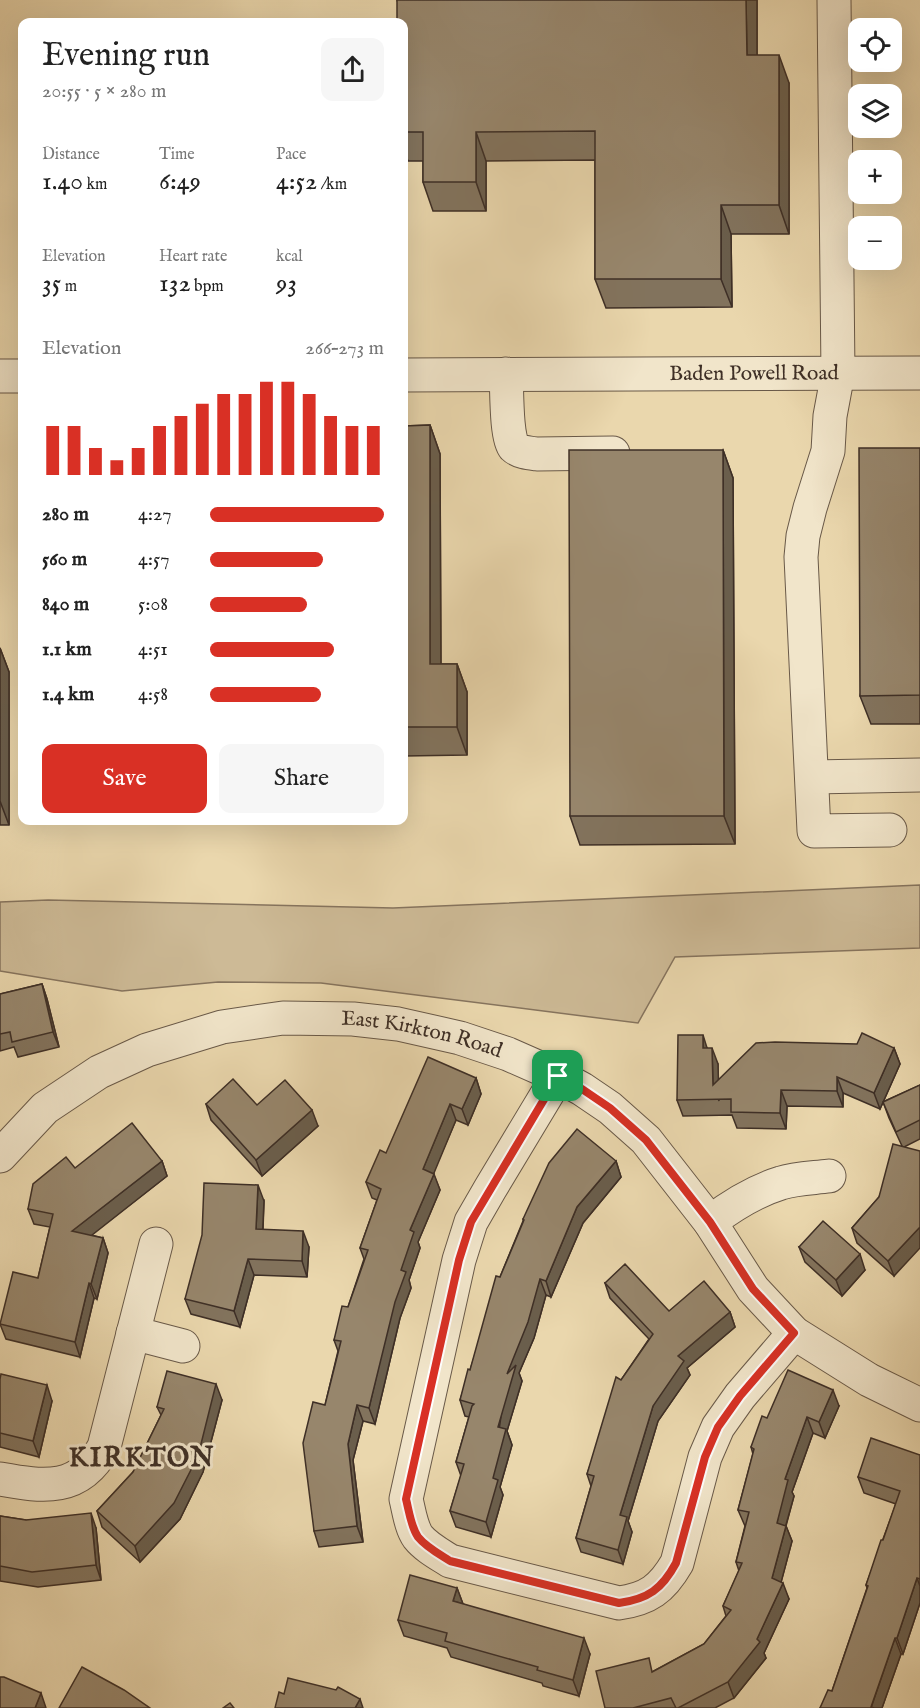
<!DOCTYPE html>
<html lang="en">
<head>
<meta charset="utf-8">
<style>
  :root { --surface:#fff; --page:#f6f6f6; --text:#222; --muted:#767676; --accent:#d93025 }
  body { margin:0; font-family:"IM FELL English",serif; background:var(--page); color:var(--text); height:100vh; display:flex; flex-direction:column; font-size:22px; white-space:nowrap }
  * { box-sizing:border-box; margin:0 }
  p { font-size:20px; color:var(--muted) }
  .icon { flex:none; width:33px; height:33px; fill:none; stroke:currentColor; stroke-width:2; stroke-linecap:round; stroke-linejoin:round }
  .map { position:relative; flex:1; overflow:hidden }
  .panel { position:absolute; left:18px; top:18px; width:390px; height:807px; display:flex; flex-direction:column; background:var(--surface); border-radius:12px; box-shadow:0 6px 24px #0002 }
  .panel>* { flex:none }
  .tools { position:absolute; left:848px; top:18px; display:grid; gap:12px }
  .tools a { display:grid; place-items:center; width:54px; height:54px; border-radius:12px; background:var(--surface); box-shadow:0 6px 24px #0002; font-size:30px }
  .pin { position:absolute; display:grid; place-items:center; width:51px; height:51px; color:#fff; margin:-26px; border-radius:12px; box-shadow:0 3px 9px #0006 }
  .round { display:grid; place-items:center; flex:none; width:63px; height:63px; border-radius:12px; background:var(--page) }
  .overview { display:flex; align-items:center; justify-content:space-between; height:102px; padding:0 24px }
  h1 { font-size:33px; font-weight:600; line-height:45px }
  .metrics { display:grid; grid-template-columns:repeat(3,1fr); gap:9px; height:102px; padding:6px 24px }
  .metrics div { display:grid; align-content:center }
  .metrics b { font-size:26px; font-weight:600 }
  .metrics small { font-size:16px; font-weight:400 }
  .metrics p { font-size:16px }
  .chart { height:168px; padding:12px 24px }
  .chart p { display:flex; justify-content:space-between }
  .chart svg { width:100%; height:108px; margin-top:6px; stroke:var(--accent); stroke-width:6 }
  .cta { display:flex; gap:12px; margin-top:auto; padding:12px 24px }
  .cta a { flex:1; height:69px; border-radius:12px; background:var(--accent); color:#fff; font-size:24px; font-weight:600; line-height:69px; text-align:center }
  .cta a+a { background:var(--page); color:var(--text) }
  ul { padding:0 24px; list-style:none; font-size:20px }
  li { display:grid; grid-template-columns:96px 72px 1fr; align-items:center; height:45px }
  li i { height:15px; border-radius:8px; background:var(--accent) }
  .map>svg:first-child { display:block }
  .green { fill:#cdba96; stroke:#86745e; stroke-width:1.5 }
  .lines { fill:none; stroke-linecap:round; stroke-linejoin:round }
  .minor-casing { stroke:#695948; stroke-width:35 }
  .minor { stroke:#f1e5ca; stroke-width:33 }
  .wall { fill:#82735d; stroke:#3e2f26; stroke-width:1.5 }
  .shaded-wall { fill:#6a5e4c; stroke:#3e2f26; stroke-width:1.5 }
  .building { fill:#97866c; stroke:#3e2f26; stroke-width:1.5 }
  .route-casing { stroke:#fff; stroke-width:12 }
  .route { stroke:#d93025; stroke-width:8 }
  .labels { text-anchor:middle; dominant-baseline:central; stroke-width:6; stroke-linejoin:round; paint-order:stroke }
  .street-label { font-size:21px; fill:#3e2f26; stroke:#f1e5ca }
  .district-label { font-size:27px; font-weight:bold; letter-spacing:1.5px; fill:#3e2f26; stroke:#f1e5ca }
</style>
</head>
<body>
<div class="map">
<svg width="920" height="1708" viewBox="0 0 920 1708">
  <rect width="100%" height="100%" fill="#ead7ad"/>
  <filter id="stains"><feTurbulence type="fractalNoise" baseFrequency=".00333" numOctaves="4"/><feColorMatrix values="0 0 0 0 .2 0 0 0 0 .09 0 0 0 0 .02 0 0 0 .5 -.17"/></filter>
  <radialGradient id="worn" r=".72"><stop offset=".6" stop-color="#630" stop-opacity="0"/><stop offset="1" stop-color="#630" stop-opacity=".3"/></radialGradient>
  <path class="green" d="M920 885V948L675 957 638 1023 321 983 218 982 122 991 0 971V902L48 900 393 908Z"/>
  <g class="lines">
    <defs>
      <g id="minor">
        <path d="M834 0 838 373 830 416 828 451 810 508 803 536 801 557 814 831 890 830"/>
        <path d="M506 374C507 389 506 438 514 447 519 452 529 453 537 454L613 453"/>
        <path id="s1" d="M404 375 920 373"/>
        <path d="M0 376H22"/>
        <path d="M812 777 920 775"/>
        <path d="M558 1076 490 1189 471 1222 459 1260 406 1499C409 1511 411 1527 418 1537 426 1547 439 1554 450 1561L619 1603C648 1599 662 1589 677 1563L705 1457 718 1427 740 1396 794 1333"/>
        <path id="s2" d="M0 1156 45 1108 99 1072 147 1050 222 1027 283 1018 353 1019 398 1024 460 1038 508 1054 558 1076 582 1089 610 1108 646 1140 710 1222 753 1289 794 1333 869 1380 920 1405"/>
        <path d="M710 1222C731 1206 755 1191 781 1183 796 1178 814 1178 829 1176"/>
        <path d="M133 1333 183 1346"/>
        <path d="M0 1479C44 1487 80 1492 104 1447L156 1244"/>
      </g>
    </defs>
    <use href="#minor" class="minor-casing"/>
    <use href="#minor" class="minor"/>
  </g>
  <g class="wall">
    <path d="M397 0H757V55L789 83V234H731L732 307 606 308 595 279V160L486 161V211H433L423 182V161H408L404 150V22Z"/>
    <path d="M430 425 440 454 441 664H457L467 692V755L404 756V426Z"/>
    <path d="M920 448V724H871L860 696Z"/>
    <path d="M723 450 733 478 735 844 580 845 570 816Z"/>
    <path d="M0 648 9 672V825H0Z"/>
    <path d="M42 984 47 999 59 1047 18 1057 14 1047 0 1051V994Z"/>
    <path d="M707 1048 718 1064V1079L894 1048 900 1064 880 1109 843 1093V1107L787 1106 786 1129 737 1128 732 1115 683 1116 677 1100Z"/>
    <path d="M476 1078 481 1094 468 1125 456 1120 433 1173 440 1190 418 1242 420 1248 409 1280 411 1288 400 1318 375 1424 363 1421 353 1460 363 1542 319 1547 314 1531 325 1405 338 1351 334 1340 348 1307 364 1259 360 1248 377 1200 372 1198 366 1182 386 1153Z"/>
    <path d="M920 1085V1139L904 1147 894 1276 857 1243 852 1228 879 1197 902 1146 889 1118 883 1102Z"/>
    <path d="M206 1104 257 1105 318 1126 262 1176 211 1120Z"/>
    <path d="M162 1161 167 1176 91 1235 103 1238 108 1253 97 1299 94 1298 80 1357 6 1339 0 1324 38 1278 50 1227 34 1224 28 1209 75 1168Z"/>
    <path d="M616 1161 621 1177 583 1223 551 1297 546 1295 534 1338 519 1373 522 1381 507 1431 512 1445 500 1487 503 1495 491 1537 456 1527 450 1511 461 1476 456 1462 469 1417 465 1416 460 1400 470 1370 500 1277 523 1221V1219Z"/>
    <path d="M264 1201 263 1230 309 1247 307 1277 254 1275 240 1327 191 1314 185 1299Z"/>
    <path d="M799 1247 865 1270 842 1296 805 1262Z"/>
    <path d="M605 1283 669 1311 730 1312 735 1327 687 1368 690 1375 658 1421 628 1521 632 1532 623 1564 581 1552 576 1538 591 1486 587 1474 621 1380 649 1339 610 1298Z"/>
    <path d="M0 1379 52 1401 39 1457 0 1447Z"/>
    <path d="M222 1400 203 1472 180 1519 140 1562 102 1527 97 1511 133 1472 161 1415 157 1407Z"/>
    <path d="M839 1406 825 1438 813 1433 792 1492 794 1496 786 1526 792 1541 781 1582 789 1599 764 1653 766 1658 734 1698 715 1708H605L654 1671 704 1644 726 1616 723 1606 739 1571 736 1562 745 1526 738 1510 753 1454 751 1447 767 1418Z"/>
    <path d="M920 1455V1603L903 1654H901L882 1708H820L832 1691 867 1588 866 1585 896 1504 864 1493 858 1477Z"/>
    <path d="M0 1516 26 1520 96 1528 101 1580 38 1587 0 1581Z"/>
    <path d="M457 1588 463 1604 590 1654 579 1696 543 1686 542 1683 451 1657 447 1648 404 1636 398 1620Z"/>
  </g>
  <g class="shaded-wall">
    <path d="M746 0H757V83L747 55Z"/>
    <path d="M779 55 789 83V234L779 205Z"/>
    <path d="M476 132 486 161V211L476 182Z"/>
    <path d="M721 205 731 234 732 307 721 279Z"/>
    <path d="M430 425 440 454 441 693 430 664Z"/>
    <path d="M723 450 733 478 735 844 724 816Z"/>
    <path d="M0 648 9 672V825L0 801Z"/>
    <path d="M457 664 467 692V755L457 727Z"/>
    <path d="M42 984 47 999 59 1047 53 1032Z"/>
    <path d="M703 1035 708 1051 703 1048Z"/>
    <path d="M712 1048 718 1064 719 1101 713 1085Z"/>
    <path d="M894 1048 900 1064 880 1109 874 1093Z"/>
    <path d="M837 1077 843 1093V1107L837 1091Z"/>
    <path d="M476 1078 481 1094 468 1125 462 1109Z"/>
    <path d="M781 1090 787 1106 786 1129 780 1113Z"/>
    <path d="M450 1104 456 1120 429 1185 423 1169Z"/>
    <path d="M312 1110 318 1126 262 1176 256 1160Z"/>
    <path d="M162 1161 167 1176 78 1246 72 1231Z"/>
    <path d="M616 1161 621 1177 583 1223 551 1297 546 1281 577 1207Z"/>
    <path d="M434 1174 440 1190 418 1242 420 1248 409 1280 411 1288 400 1318 375 1424 369 1408 410 1230Z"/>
    <path d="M258 1185 264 1201 262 1245 256 1229Z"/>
    <path d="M920 1227V1248L894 1276 888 1261Z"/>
    <path d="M303 1231 309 1247 307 1277 302 1261Z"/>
    <path d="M103 1238 108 1253 97 1299 91 1284Z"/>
    <path d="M860 1254 865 1270 842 1296 836 1280Z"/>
    <path d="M248 1259 254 1275 240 1327 234 1311Z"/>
    <path d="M540 1279 546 1295 534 1338 519 1373 522 1381 507 1431 512 1445 500 1487 503 1495 491 1537 486 1522 507 1374Z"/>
    <path d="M89 1283 94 1298 80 1357 75 1342Z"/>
    <path d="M730 1312 735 1327 687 1368 690 1375 658 1421 628 1521 632 1532 623 1564 618 1550 620 1515 653 1406 678 1356Z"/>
    <path d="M216 1384 222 1400 203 1472 180 1519 140 1562 135 1546Z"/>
    <path d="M47 1385 52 1401 39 1457 33 1441Z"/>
    <path d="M833 1390 839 1406 825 1438 819 1422Z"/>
    <path d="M357 1405 363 1421 353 1460 363 1542 357 1526 348 1444Z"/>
    <path d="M807 1417 813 1433 792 1492 794 1496 782 1539 777 1523 785 1479Z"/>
    <path d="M91 1513 96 1528 101 1580 96 1565Z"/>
    <path d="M786 1526 792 1541 778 1594 772 1578Z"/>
    <path d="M917 1578 920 1586V1603L903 1654 897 1638Z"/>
    <path d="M783 1583 789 1599 764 1653 766 1658 734 1698 728 1682 757 1639Z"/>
    <path d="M457 1588 463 1604 453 1601Z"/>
    <path d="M584 1638 590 1654 579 1696 573 1680Z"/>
    <path d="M895 1638 901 1654 882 1708H871Z"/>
    <path d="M41 1693 46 1708H35Z"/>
    <path d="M360 1699 363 1708H355Z"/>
  </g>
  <g class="building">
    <path d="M397 0H746L747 55H779V205H721V279H595V131L476 132V182H423V132H404V22H397Z"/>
    <path d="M430 425V664H457V727H404V426Z"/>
    <path d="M859 448H920V695L860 696Z"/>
    <path d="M569 450H723L724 816H570Z"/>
    <path d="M42 984 53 1032 12 1042 10 1032 0 1034V994Z"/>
    <path d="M862 1033 894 1048 874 1093 837 1077V1091L781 1090 780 1113 731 1112V1099L677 1100 678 1035H703V1048H712L713 1085 756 1043 775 1042 857 1044Z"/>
    <path d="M428 1057 476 1078 462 1109 450 1104 423 1169 434 1174 410 1230 414 1232 401 1270 406 1272 395 1302 369 1408 357 1405 348 1444 357 1526 314 1531 303 1443 313 1402 325 1405 341 1341 334 1340 342 1306 348 1307 368 1250 360 1248 381 1189 366 1182 380 1150 386 1153Z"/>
    <path d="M233 1079 257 1105 285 1080 312 1110 256 1160 206 1104Z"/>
    <path d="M920 1085V1120L896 1132 883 1102Z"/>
    <path d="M132 1123 162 1161 72 1231 103 1238 91 1284 89 1283 75 1342 0 1324 13 1272 38 1278 53 1214 28 1209 33 1184 66 1157 75 1168Z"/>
    <path d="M577 1129 616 1161 577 1207 546 1281 540 1279 528 1322 507 1374 516 1365 498 1427 506 1429 493 1478 498 1480 486 1522 450 1511 464 1464 456 1462 472 1406 474 1404 460 1400 468 1369 470 1370 496 1276 500 1277 524 1220 523 1219 549 1163Z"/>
    <path d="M893 1144 920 1151V1227L888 1261 852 1228 879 1197Z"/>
    <path d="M204 1183 258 1185 256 1229 303 1231 302 1261 248 1259 234 1311 185 1299 202 1235Z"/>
    <path d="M823 1221 860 1254 836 1280 799 1247Z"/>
    <path d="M625 1264 669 1311 704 1281 730 1312 678 1356 684 1361 653 1406 620 1515 627 1517 618 1550 576 1538 594 1476 587 1474 616 1377 621 1380 653 1334 605 1283Z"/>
    <path d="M788 1370 833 1390 819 1422 807 1417 785 1479 788 1480 777 1523 786 1526 772 1578 783 1583 757 1639 760 1642 728 1682 678 1708H676L671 1698 633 1708H605L596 1671 649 1658 652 1672 704 1644 731 1610 723 1606 742 1563 736 1562 749 1512 738 1510 754 1449 751 1447 762 1416 767 1418Z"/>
    <path d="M167 1371 216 1384 198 1456 174 1503 135 1546 97 1511 133 1472 164 1409 157 1407Z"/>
    <path d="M1 1374 47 1385 33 1441 0 1433V1379Z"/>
    <path d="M871 1438 920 1455V1579L917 1578 897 1638H895L871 1707 874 1708H820L828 1690 832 1691 868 1586 866 1585 881 1540H883L900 1491 858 1477Z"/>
    <path d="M91 1513 96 1565 32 1572 0 1566V1516L26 1520Z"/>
    <path d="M410 1575 457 1588 453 1601 584 1638 573 1680 537 1670 538 1667 445 1641 447 1633 398 1620Z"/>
    <path d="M82 1667 124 1690 150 1708H59Z"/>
    <path d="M0 1677H4L41 1693 35 1708H0Z"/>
    <path d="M288 1678 336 1690 338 1687 360 1699 355 1708H275L279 1692 284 1694Z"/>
    <path d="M230 1703 234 1708H223Z"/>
  </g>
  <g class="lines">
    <defs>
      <path id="route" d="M558 1076 582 1089 610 1108 646 1140 710 1222 753 1289 794 1333 740 1396 718 1427 705 1457 676 1563C662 1589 648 1599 619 1603L450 1561C439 1554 426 1547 418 1537 411 1527 409 1511 406 1499L459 1260 471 1222Z"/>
    </defs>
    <use href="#route" class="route-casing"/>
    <use href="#route" class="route"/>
  </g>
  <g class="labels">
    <g class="street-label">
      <text stroke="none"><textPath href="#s1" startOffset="350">Baden Powell Road</textPath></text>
      <text stroke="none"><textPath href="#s2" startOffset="464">East Kirkton Road</textPath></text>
    </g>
    <g class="district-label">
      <text x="142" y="1459">KIRKTON</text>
    </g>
  </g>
  <rect width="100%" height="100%" filter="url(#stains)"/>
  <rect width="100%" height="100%" fill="url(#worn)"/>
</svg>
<div class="tools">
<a><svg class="icon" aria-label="locate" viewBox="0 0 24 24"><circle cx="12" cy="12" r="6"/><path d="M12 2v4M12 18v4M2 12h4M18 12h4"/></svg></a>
<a><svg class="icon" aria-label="layers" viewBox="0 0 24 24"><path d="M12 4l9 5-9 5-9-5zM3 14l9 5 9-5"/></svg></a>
<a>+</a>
<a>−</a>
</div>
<div class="pin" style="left:558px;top:1076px;background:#1e9e55"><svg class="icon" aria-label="arrive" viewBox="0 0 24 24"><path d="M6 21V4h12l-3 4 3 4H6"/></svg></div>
<section class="panel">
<div class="overview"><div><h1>Evening run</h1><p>20:55 · 5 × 280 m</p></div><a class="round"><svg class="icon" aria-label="share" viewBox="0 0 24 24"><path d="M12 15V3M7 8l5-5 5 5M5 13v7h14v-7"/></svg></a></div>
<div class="metrics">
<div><p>Distance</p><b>1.40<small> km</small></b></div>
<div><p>Time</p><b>6:49</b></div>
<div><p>Pace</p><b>4:52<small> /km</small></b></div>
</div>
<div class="metrics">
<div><p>Elevation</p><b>35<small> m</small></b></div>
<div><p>Heart rate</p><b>132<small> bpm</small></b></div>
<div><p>kcal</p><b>93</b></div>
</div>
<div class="chart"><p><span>Elevation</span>266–273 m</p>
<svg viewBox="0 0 160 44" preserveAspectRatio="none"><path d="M5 44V24M15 44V24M25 44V33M35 44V38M45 44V33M55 44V24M65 44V20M75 44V15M85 44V11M95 44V11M105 44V6M115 44V6M125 44V11M135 44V20M145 44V24M155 44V24"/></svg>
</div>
<ul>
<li><b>280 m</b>4:27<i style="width:100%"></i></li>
<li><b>560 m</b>4:57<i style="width:65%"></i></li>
<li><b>840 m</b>5:08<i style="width:56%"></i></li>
<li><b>1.1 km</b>4:51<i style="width:71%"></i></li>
<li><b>1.4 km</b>4:58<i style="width:64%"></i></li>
</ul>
<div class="cta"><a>Save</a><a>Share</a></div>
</section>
</div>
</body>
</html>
